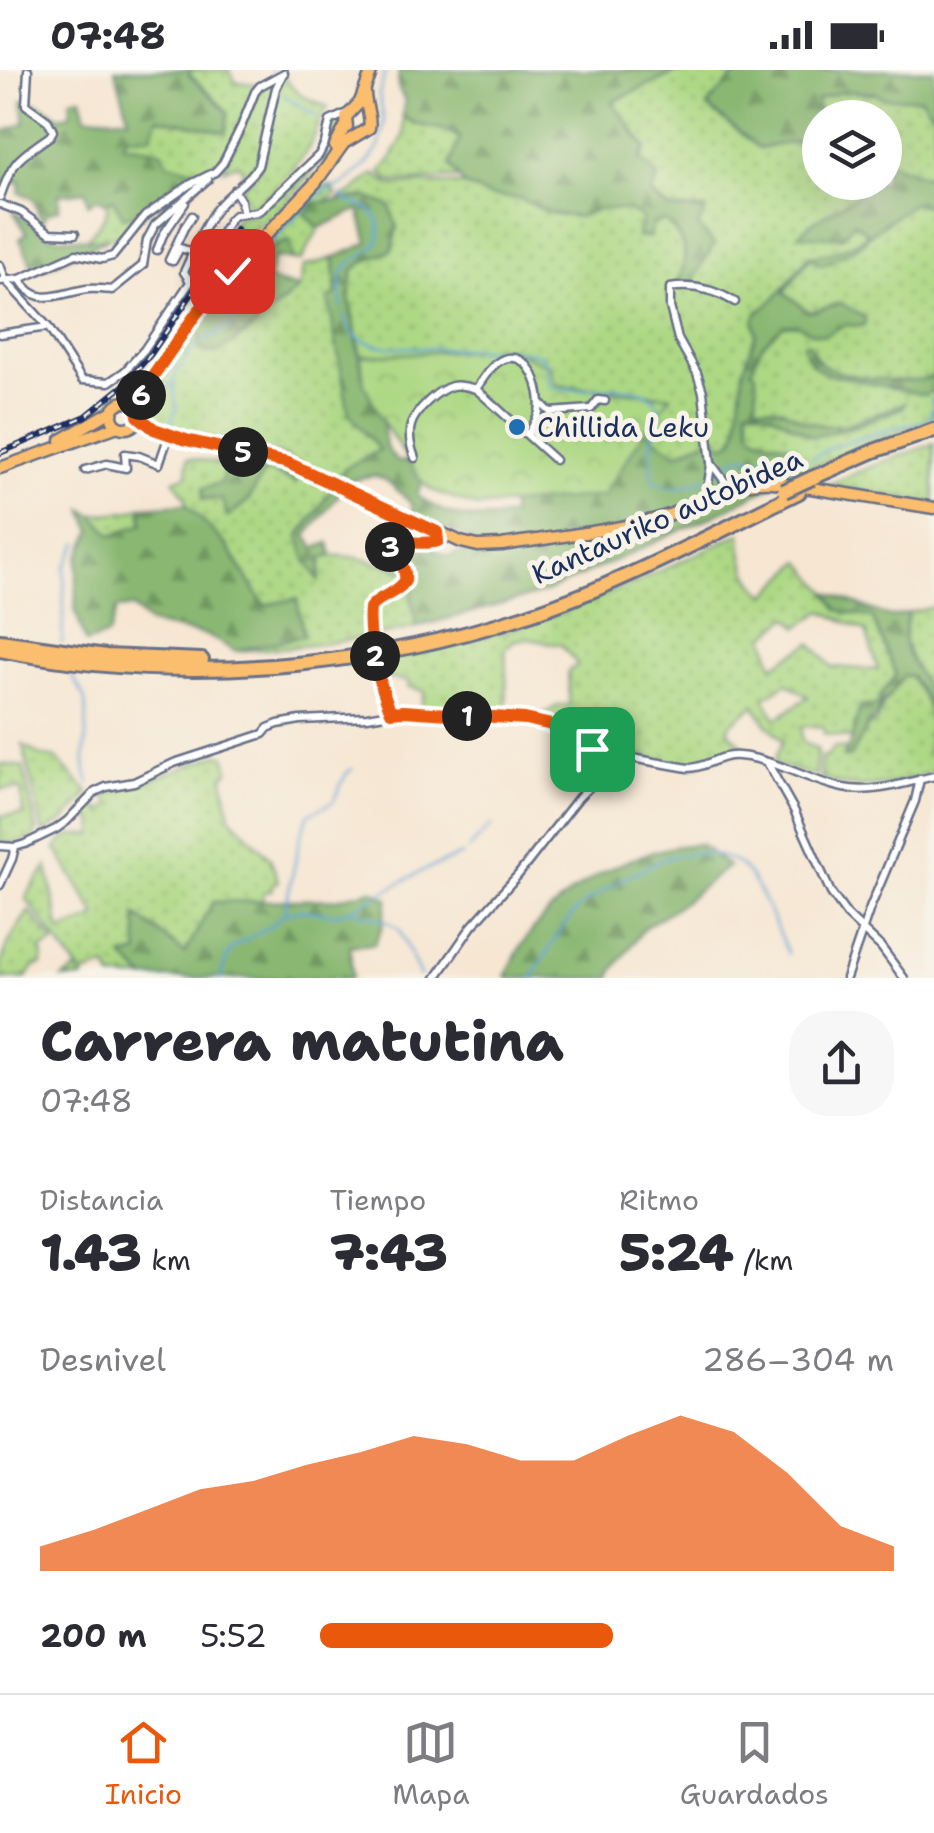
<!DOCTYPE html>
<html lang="es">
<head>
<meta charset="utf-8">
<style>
  :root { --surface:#fff; --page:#f7f7f7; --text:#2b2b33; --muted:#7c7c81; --line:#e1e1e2; --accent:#ea580c }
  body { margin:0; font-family:"Shantell Sans",sans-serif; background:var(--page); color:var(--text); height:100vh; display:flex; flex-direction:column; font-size:38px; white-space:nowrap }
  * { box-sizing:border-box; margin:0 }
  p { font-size:32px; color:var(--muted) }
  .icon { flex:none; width:55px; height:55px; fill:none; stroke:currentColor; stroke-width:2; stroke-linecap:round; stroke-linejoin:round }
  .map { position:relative; height:908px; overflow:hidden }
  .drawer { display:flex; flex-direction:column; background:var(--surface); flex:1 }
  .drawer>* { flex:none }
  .tools { position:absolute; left:802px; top:30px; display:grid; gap:20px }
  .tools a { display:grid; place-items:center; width:100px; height:100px; border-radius:50%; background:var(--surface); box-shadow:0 10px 40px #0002; font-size:50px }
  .pin { position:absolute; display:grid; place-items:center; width:85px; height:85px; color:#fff; margin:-42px; border-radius:20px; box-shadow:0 5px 15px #0006 }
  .km { position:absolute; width:50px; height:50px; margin:-25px; border-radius:50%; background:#222; color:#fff; font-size:28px; line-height:50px; text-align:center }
  .round { display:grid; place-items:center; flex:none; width:105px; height:105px; border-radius:40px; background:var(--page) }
  .overview { display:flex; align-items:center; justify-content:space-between; height:170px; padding:0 40px }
  h1 { font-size:55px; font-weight:800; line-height:75px }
  .figures { display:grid; grid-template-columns:repeat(3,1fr); gap:15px; height:170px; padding:10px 40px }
  .figures div { display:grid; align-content:center }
  .figures b { font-size:50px; font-weight:800 }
  .figures small { font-size:28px; font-weight:400 }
  .figures p { font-size:28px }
  .chart { height:280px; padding:20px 40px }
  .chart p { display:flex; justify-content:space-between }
  .chart svg { width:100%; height:180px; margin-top:10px; fill:var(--accent); opacity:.7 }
  ul { padding:0 40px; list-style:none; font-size:32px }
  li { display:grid; grid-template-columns:160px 120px 1fr; align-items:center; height:75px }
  li i { height:25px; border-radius:12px; background:var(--accent) }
  .status { display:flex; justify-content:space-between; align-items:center; height:70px; padding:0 50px; background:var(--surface); direction:ltr }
  .status svg { height:28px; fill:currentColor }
  .tab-bar { display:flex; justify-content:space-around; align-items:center; height:140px; border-top:2px solid var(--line); background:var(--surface); font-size:28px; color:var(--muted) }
  .tab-bar a { display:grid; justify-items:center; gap:5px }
  .tab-bar .active { color:var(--accent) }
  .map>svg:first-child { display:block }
  .grass { fill:url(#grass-dots); stroke:#648471; stroke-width:2.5; fill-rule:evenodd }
  .forest { fill:url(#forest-firs); stroke:#527468; stroke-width:2.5 }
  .park { fill:url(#park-crowns); stroke:#648471; stroke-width:2.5 }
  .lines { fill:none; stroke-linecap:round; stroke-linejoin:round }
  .stream { stroke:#61a5d6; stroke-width:2.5 }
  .minor-casing { stroke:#686f87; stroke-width:11 }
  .major-casing { stroke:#686f87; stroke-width:15 }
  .highway-casing { stroke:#686f87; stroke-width:18 }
  .minor { stroke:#fff; stroke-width:6 }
  .major { stroke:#fbbd6e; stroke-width:10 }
  .highway { stroke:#fbbd6e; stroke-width:12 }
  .rail-casing { stroke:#1b2f5e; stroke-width:6 }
  .rail { stroke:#f7f3e8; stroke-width:2.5; stroke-dasharray:8; stroke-linecap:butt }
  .minor-bridge-casing { stroke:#686f87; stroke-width:11; stroke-linecap:butt }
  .highway-bridge-casing { stroke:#686f87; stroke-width:18; stroke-linecap:butt }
  .minor-bridge { stroke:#fff; stroke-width:6 }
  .highway-bridge { stroke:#fbbd6e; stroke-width:12 }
  .route-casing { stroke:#fff; stroke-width:20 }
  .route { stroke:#ea580c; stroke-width:12 }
  .poi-dot { fill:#1f6fb2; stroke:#f7f3e8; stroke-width:4 }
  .labels { text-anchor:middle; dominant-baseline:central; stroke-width:10; stroke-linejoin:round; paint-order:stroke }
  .poi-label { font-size:28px; fill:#1b2f5e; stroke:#f7f3e8; text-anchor:start }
  .street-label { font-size:28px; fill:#1b2f5e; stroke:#f7f3e8 }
</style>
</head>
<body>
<div class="status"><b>07:48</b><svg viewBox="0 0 49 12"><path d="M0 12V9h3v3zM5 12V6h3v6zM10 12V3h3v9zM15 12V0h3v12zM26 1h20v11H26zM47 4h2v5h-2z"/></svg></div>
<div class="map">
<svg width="934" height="908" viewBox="0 0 934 908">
  <defs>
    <pattern id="grass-dots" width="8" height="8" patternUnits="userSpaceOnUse" patternTransform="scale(2.5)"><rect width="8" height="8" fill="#add884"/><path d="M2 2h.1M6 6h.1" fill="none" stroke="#94ba74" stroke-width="1.8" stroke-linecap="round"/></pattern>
    <pattern id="forest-firs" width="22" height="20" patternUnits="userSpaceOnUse" patternTransform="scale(2.5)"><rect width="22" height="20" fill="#8ab872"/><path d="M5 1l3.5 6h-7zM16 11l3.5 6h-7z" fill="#709661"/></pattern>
    <pattern id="park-crowns" width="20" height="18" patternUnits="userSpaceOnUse" patternTransform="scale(2.5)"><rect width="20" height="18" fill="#add884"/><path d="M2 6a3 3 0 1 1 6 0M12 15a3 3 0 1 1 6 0" fill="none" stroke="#94ba74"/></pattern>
  </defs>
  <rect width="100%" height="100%" fill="#f7f3e8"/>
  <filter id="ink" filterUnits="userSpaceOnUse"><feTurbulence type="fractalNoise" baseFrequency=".01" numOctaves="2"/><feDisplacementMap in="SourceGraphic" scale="20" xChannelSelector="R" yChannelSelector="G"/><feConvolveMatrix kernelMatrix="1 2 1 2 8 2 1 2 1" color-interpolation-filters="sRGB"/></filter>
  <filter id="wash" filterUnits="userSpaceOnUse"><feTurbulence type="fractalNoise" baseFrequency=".0048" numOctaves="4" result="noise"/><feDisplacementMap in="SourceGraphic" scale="40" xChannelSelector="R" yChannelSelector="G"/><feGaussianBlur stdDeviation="2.25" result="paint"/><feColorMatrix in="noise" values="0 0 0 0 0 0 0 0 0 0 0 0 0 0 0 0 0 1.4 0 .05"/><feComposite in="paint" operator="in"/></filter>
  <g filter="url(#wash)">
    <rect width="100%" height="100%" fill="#f6e6d2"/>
    <g class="grass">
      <path d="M191 0H229L235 12 257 14C242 37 237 77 217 95 215 97 205 102 203 103L168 93 122 74C141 41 195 45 228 42L189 4Z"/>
      <path d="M681 0H740L707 37 759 78 820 68V112H885V48H820V53L817 30 843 21 921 28 930 41 934 43V351L875 371 799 402 802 390 789 375 759 367 751 361 746 326 741 328 738 357 733 371 723 375 715 366 677 383 645 361 670 326 557 315 510 278 361 286 349 228 353 200 364 192 392 180 368 127 336 131 355 120 374 104 392 116 421 113 464 115 489 126 521 129 550 143 577 147 598 139 627 140 642 148 638 167 653 153 665 150 679 166 687 189 714 174 651 124 639 88 646 77 612 32Z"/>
      <path d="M282 8H285L300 25 328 37C320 48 317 61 311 73 302 91 268 131 250 137L247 134 241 117 252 109 262 93 275 30Z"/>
      <path d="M273 11 276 14 258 93 252 102 242 110 243 100 238 94 223 99 260 19Z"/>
      <path d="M403 46C422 62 441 53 460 69L451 95 459 108 396 112 389 111 380 102 390 91 404 65Z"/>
      <path d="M338 49 343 54 340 67 304 113 272 147 257 156 205 213 239 168 237 160 231 157 236 147 253 145 315 92 333 52Z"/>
      <path d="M321 116H331L336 124 325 132 313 134 305 143 319 158 301 191 293 190 289 171 275 176 247 205 240 203Z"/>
      <path d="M113 129 144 144C123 163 116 171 87 169L105 146 108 137 105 132Z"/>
      <path d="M334 188 336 225 380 380 345 398 337 409 275 383 171 361C152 354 147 342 153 323L198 257 200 280 217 283 247 263 299 218 303 197Z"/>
      <path d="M934 374V433L827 415 882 392Z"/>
      <path d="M188 388 226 394 221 414 203 429 248 431 265 400 295 413 301 403 333 418 299 466 306 490 319 509 322 487C349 481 392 497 419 506L411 527 417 557C356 571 297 578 235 581L304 566 296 529 264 535 226 475 186 434V428L174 410 187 405Z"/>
      <path d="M141 437 143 454 112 465 93 445 131 441Z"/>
      <path d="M741 463C741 486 746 511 767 525L801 491 827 522 838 540 873 548 896 605 879 627V637H860L852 668 824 664 823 656 801 657 802 672 817 679 816 704 812 705 778 695 774 691 783 671 765 652 754 635 729 655 728 661 743 676 735 683 719 684 696 695H689L597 679 580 659 536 649 557 636 570 635 568 601 578 595 561 575 529 569 515 570 505 579 507 631 501 644 421 640 424 621 408 617 409 611 384 608V604L381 603 379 590C438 579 495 566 551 546 616 523 679 492 741 463ZM822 541 866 561 878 600 832 597 811 573 773 596 765 567 788 547 799 557ZM787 613 808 627 776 649 764 628Z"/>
      <path d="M934 537V630L914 598 904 569 908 543Z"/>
      <path d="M903 606H910C930 637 934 645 927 682L934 687V701C896 715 860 724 821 708V687H827L834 677 846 679 844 686 852 681 867 657 878 649 883 635Z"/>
      <path d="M23 675 39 685 56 689 89 723 65 750 43 763Z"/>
      <path d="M220 684 225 686 229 700 223 707 230 746 270 788 278 811 272 815 271 821 264 822 262 831 213 833 185 883 136 846 139 883 124 888 144 908H112L107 897 82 904 84 908H63L75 901 80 902 27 830V825L47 796 60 861 97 847 56 779C66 762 76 765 94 765L93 750 81 744 93 731 102 742 111 735 104 725C144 715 181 697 220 684Z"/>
      <path d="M0 694 23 697 37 761 31 769 12 773 0 772V746L23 744 21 719H0Z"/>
      <path d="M29 841 55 873 40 880 43 884 42 894 34 897 26 908H0C0 882 14 862 29 841Z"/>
    </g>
    <g class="forest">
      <path d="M115 0H191L189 5 228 42 226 62 157 48 151 66 126 67 122 74 160 81 168 93 203 103 198 115 169 139 163 130 144 144 123 147 113 129 105 132 97 128 88 134 86 121 59 124V139L47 143 42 154 33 128 19 122 21 111 0 117V63L25 53 22 30C35 30 49 39 59 47L70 45 71 29 81 27 86 46 129 48Z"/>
      <path d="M399 0H681L612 32 646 78 640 88 658 107 651 125 670 139H706L698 156 714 174 690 216 679 210C689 181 686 173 665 151L653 153 650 167H637L642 148 628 140 598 139 577 147 550 143 521 129 489 126 464 115 450 95 460 68C440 53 422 62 403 46L405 31 398 17Z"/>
      <path d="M740 0H934V43L930 41 921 28H883L875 23 843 21 817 30 820 68 759 78 707 36Z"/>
      <path d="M885 89 897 96 934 109V139L933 137 913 133 873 162 859 176 823 195 810 188 784 222 809 242 841 233 865 248V252L863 256 844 255 825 265 813 263 797 254 783 255 762 275 751 299 756 303 757 335 783 339 803 350 826 356 847 354 905 333 902 338 852 357 813 367C789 355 777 341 747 337L751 361 759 367 789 375 802 390 799 402 710 447 543 523 417 557 411 527 418 507 385 495 395 476H425L448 486 469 480 472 470 413 446 412 434C400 424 386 404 370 406 353 408 355 415 337 409L345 398 380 380 349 344 328 229 336 224 334 188 368 173 359 139 319 158 305 144 313 133 368 127 390 136 397 157 392 180 364 192 353 200 349 228 364 313 383 352 386 377 396 391 409 392 422 412 417 425C447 449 475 452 512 446L510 432 603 426 645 361 677 383 716 366 723 375 733 371 738 357 743 301 756 263 754 251 757 242C776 232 795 203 809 186 828 184 851 177 869 164L854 153 841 168 798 165 810 154 870 117 873 113 885 112Z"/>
      <path d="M13 141 46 164 53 167 107 170 35 202 20 169 27 163Z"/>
      <path d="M289 170 293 190 274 187 268 210 299 218 247 263 217 283 200 280 198 257 240 203 247 205 275 176Z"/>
      <path d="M803 273H809C813 281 815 288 822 294 840 308 914 316 934 306 934 315 934 322 924 325L825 303C813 296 804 288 803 273Z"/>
      <path d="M229 384 279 395 301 403 295 413 265 400 248 431 228 447 222 430 203 429V418L221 413Z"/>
      <path d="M333 418 341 422 306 466 315 478 329 473 332 485 322 488 319 510 306 490 299 467Z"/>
      <path d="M186 434 226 475 264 535 297 529 304 566 235 581 206 565 150 554 132 537 117 539 108 565 86 573 75 540 78 489 92 461 83 439 93 445 112 465 143 454 141 437Z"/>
      <path d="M827 522 890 547 908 543C907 550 904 560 904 567 905 595 934 616 934 643L911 606H903L888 628 883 630 878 644 868 653 865 662 850 687H844L852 668 860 636H879V627L896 605 873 548 838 540Z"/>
      <path d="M700 774 728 796 685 831 644 858 612 902 611 908H506C531 833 624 777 700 774Z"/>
      <path d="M372 820 388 829 382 857 374 874 350 876 352 908H144L123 887 139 883 136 845 185 883 213 832 336 829Z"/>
    </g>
    <path class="park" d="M510 278 550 296 557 315 671 326 645 361 603 426 477 437 431 420 422 412 383 352 364 314 361 286Z"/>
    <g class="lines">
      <g class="stream">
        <path d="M271 0 273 4"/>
        <path d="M284 26 317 46"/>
        <path d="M342 125 347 131 368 138 379 151C379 157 380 163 379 169 373 186 349 186 343 203 339 213 341 226 342 237"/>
        <path d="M344 245C349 269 365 274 388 277L523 281 541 285 546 293 551 317C583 325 624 308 652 327 667 338 655 358 652 371 650 385 650 398 654 411 671 423 688 416 707 409"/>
        <path d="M931 332 934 327"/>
        <path d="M152 342 170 314"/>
        <path d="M169 356 177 337 173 316 175 304 193 278 246 245 254 231 252 198 262 183 311 131 323 122 342 115 367 94 379 77 384 52 379 24 386 0"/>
        <path d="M811 389 829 378 890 359 927 351 930 348 932 338"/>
        <path d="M718 402C723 399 726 395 731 391 750 377 773 400 794 397"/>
        <path d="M62 573 65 497 79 472"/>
        <path d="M66 596C72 608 82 618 85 632 91 658 79 688 89 713"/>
        <path d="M468 780 491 756"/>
        <path d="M351 840 387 851 399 859 420 906"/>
        <path d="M284 844 301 764 309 744 333 732 346 704 352 699"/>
        <path d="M220 908 228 885 235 876 269 857 284 844 298 840 336 844 350 840 420 802 462 785"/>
        <path d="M532 908C546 887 557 861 574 843 590 826 652 791 674 786 696 781 723 782 741 796 759 812 778 862 788 884"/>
      </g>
    </g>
  </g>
  <g filter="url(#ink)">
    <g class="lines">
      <defs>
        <g id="minor">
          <path d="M234 120 241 131 243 143"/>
          <path d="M0 127C13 89 19 88 50 66L53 61 48 51 26 35 28 0"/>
          <path d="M0 134 21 142 50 163 75 164"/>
          <path d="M192 146 184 158 169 190 173 191 180 178 193 182"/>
          <path d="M157 180 163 165 185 133"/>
          <path d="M0 195 6 211 48 257 82 310 109 312 125 301 144 280 210 183 230 149 235 145 257 142 262 139 319 85 325 73 330 51 347 43"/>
          <path d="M20 209C37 239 60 223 87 219 95 218 103 219 112 220L143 195 147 170 155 155 208 109"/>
          <path d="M0 211 20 209 76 184 102 189 113 186 145 146 189 115 215 102 223 93 241 57 255 22 260 16 284 3"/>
          <path d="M190 211 184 202C194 181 203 155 218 137 230 122 248 112 258 96L276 18 283 4"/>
          <path d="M0 264 48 257"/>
          <path d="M476 319C483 309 492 293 504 289 531 280 543 322 539 342 537 350 532 357 528 364"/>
          <path d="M541 333 550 342 591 339 598 330 605 331"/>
          <path d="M415 388C411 378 408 366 411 355 416 340 437 320 452 316 460 314 468 317 476 319L555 390"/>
          <path d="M85 400 107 394 126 398 125 384 139 386 159 394 168 368"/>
          <path d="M729 417 711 393 703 322 697 303 678 269 670 237V218C694 214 715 220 735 232"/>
          <path d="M706 427 711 395"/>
          <path d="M370 558C369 550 367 541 373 533 378 527 388 525 395 521 415 509 401 491 388 481L392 474 418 472 434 473 448 467"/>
          <path d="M378 600 382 622 391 642"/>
          <path d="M768 694 794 740 831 823 847 845 881 877 904 908"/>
          <path d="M0 776 15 777 25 774 56 759 67 751 95 722 106 717 134 712 174 693 263 664 268 658 278 654 300 650 367 647 403 641 452 643 476 647 508 646 574 660 598 682 688 698C707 698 718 684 739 686 775 689 808 711 843 718 873 724 905 713 934 706"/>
          <path d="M0 815 12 789 15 777"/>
          <path d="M436 908 472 856 518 805 579 727 621 686"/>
          <path d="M846 908 870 838 915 731 920 709"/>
        </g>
        <g id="major">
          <path d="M347 57 346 47 360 32 372 0"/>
          <path d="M335 76 346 55"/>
          <circle cx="125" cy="345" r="13"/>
          <path d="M126 332 140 319"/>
          <path d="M137 340 142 322 216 218 316 112 344 73 369 58C372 48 365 36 365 23"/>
          <path d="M138 346 154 359 186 370 289 393 461 472 478 476 502 475C553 467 606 462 656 449 701 437 724 409 774 412L934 438"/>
          <path d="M61 370 112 341"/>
          <path d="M0 398 118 356"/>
        </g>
        <g id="highway">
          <path d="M812 408 874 381 934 360"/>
          <path d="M0 571 106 586 202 590"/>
          <path d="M0 580C196 619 409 597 594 520 664 491 731 455 799 422"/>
        </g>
      </defs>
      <use href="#minor" class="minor-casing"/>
      <use href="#major" class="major-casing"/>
      <use href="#highway" class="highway-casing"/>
      <use href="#minor" class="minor"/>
      <use href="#major" class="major"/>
      <use href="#highway" class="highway"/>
      <defs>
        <path id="rail" d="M0 383 86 346 124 315 151 284 236 159"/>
      </defs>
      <use href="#rail" class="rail-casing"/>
      <use href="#rail" class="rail"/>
      <defs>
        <path id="minor-bridge" d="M370 558 378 600"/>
        <path id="highway-bridge" d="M784 421 812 408"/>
      </defs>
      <use href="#minor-bridge" class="minor-bridge-casing"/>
      <use href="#highway-bridge" class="highway-bridge-casing"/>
      <use href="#minor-bridge" class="minor-bridge"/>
      <use href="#highway-bridge" class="highway-bridge"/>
    </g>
  </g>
  <g class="lines" filter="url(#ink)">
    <defs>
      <path id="route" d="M232 201 196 244 142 322 137 340 138 346 154 359 186 370 288 393 437 462 438 471C424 476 407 469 392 474L388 481C398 490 407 496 405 511 396 525 379 525 370 538 367 569 379 613 391 642L403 641 525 649 574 660 583 667 592 679"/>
    </defs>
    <use href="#route" class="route-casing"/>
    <use href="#route" class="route"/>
  </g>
  <circle class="poi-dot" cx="517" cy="357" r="10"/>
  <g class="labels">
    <g class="poi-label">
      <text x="537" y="357">Chillida Leku</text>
    </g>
    <g class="street-label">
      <text transform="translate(667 446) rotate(-24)">Kantauriko autobidea</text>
    </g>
  </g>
</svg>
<div class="tools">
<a><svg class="icon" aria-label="layers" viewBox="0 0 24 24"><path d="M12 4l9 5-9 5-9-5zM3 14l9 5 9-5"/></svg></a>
</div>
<div class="pin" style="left:592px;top:679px;background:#1e9e55"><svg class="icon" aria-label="arrive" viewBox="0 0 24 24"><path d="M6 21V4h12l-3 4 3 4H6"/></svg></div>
<div class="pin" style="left:232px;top:201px;background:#d93025"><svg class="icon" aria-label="check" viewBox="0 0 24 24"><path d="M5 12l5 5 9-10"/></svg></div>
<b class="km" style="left:467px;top:646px">1</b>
<b class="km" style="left:375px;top:586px">2</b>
<b class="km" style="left:390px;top:477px">3</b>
<b class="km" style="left:243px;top:382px">5</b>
<b class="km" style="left:141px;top:325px">6</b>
</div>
<section class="drawer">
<div class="overview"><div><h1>Carrera matutina</h1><p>07:48</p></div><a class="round"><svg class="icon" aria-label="share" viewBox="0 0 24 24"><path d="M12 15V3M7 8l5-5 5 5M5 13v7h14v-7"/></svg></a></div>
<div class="figures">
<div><p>Distancia</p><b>1.43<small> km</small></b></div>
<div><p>Tiempo</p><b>7:43</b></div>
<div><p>Ritmo</p><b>5:24<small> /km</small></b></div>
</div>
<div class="chart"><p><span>Desnivel</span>286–304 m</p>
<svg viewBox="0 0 160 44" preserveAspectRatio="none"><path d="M0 44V38L10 34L20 29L30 24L40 22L50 18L60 15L70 11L80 13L90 17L100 17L110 11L120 6L130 10L140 20L150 33L160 38V44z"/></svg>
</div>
<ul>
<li><b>200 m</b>5:52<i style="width:51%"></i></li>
</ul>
</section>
<nav class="tab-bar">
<a class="active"><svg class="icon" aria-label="home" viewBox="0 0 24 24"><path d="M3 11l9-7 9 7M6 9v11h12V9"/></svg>Inicio</a>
<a><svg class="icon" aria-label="map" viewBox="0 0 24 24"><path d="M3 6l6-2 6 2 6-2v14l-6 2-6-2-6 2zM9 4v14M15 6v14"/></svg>Mapa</a>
<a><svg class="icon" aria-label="saved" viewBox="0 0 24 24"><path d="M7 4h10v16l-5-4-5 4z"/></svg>Guardados</a>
</nav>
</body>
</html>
